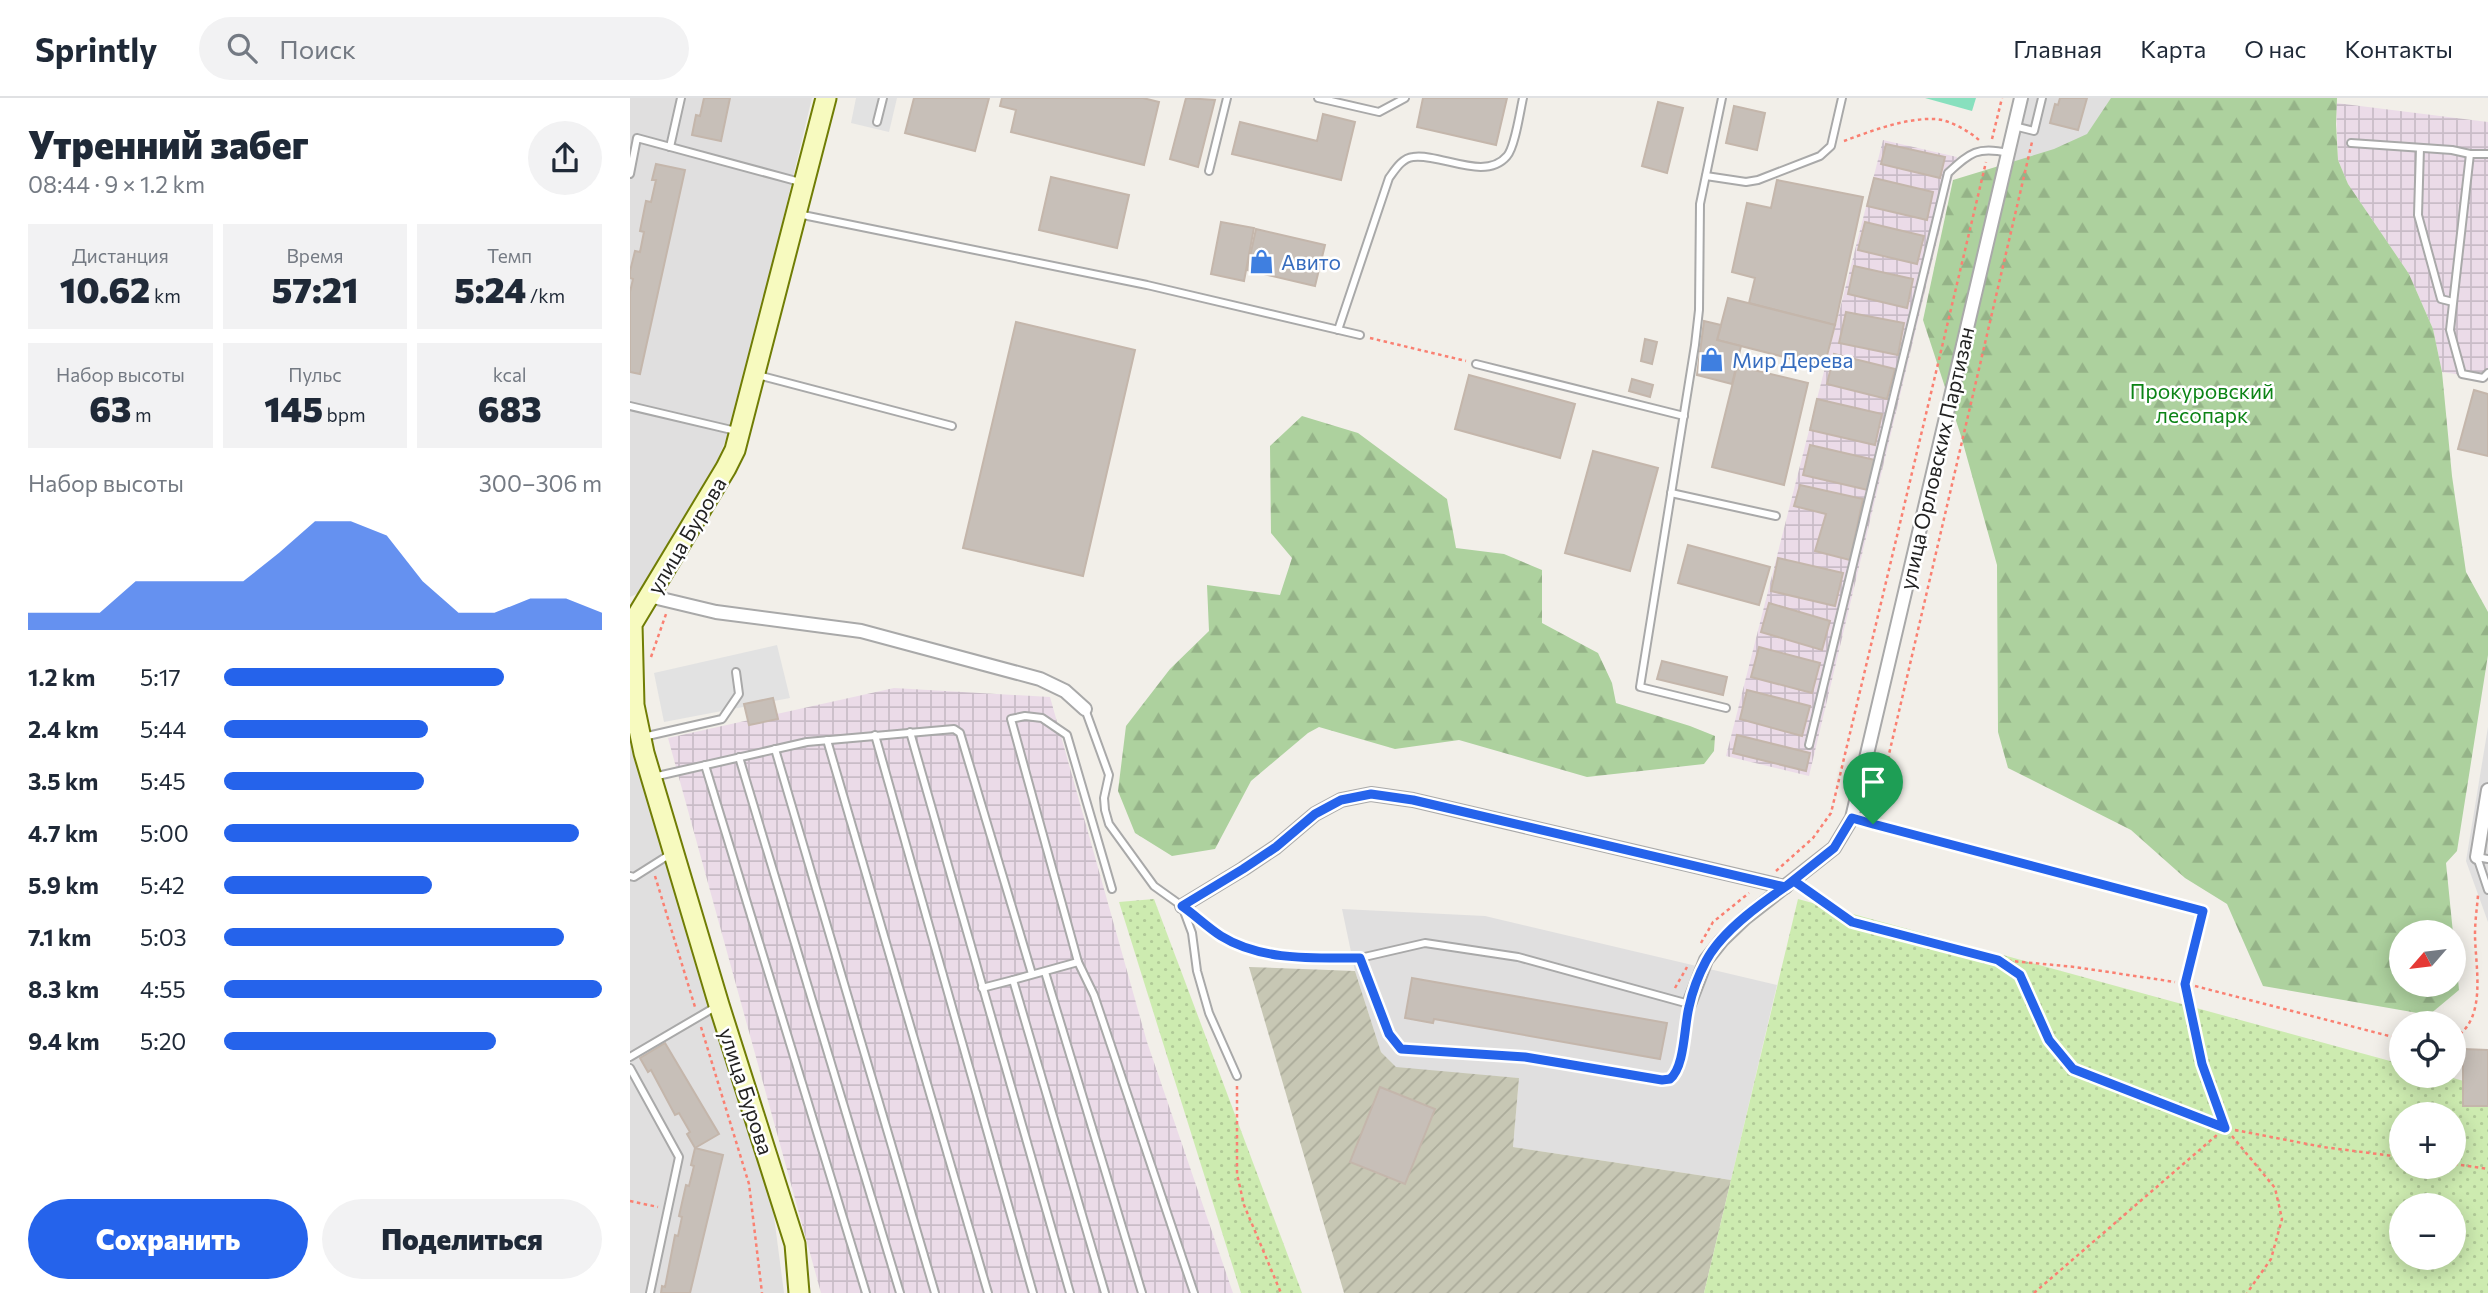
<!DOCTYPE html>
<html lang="ru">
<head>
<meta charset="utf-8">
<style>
  :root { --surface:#fff; --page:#f2f2f3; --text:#1f2937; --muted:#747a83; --line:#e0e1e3; --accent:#2563eb }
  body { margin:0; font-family:Commissioner,sans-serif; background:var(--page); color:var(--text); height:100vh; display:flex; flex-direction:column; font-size:26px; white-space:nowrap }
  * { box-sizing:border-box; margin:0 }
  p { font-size:23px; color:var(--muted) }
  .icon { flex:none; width:38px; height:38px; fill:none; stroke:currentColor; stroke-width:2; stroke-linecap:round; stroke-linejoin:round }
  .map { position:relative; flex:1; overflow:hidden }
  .sheet { display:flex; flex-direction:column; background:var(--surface); width:630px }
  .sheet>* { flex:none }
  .needle { width:46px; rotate:242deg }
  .controls { position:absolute; left:1759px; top:822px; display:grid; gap:14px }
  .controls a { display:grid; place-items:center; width:77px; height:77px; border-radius:50%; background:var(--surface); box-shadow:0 4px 18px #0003; font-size:35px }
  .pin { position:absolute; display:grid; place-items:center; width:60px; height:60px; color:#fff; margin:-72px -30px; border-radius:50% 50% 50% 0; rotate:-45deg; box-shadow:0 0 7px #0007 }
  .pin .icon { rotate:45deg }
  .round { display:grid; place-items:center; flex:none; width:74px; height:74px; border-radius:37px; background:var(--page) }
  .headline { display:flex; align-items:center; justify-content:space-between; height:119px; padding:0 28px }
  h1 { font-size:38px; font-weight:800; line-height:52px }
  .figures { display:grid; grid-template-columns:repeat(3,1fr); gap:10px; height:119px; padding:7px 28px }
  .figures div { display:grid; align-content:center; border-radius:0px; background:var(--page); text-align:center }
  .figures b { font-size:35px; font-weight:800 }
  .figures small { font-size:19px; font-weight:400 }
  .figures p { font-size:19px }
  .chart { height:196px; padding:14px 28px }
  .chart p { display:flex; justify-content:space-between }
  .chart svg { width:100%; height:126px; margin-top:7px; fill:var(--accent); opacity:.7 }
  .primary-button { display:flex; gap:14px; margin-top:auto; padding:14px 28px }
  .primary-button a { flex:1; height:80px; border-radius:42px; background:var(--accent); color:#fff; font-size:28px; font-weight:800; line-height:80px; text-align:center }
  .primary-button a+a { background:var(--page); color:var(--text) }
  ul { padding:0 28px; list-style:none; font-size:23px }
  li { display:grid; grid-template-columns:112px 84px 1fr; align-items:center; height:52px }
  li i { height:18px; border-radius:9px; background:var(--accent) }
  header { display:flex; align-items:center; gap:42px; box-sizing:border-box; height:98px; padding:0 35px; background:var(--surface); border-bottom:2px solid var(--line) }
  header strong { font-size:33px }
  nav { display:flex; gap:38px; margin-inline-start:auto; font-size:24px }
  .search { width:490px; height:63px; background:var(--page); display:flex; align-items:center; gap:18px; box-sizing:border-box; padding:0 24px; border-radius:38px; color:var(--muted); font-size:26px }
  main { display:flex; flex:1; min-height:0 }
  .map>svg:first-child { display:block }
  .residential { fill:#e0dfdf }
  .industrial { fill:url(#industrial-grid) }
  .construction { fill:url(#construction-furrows) }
  .grass { fill:url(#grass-dots); fill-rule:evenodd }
  .forest { fill:url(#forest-firs) }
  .pitch { fill:#88e0be }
  .parking { fill:#e2e2e2 }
  .building { fill:#c7bfb8; stroke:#c4b6ab; stroke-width:2 }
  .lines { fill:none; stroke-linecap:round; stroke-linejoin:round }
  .lane-casing { stroke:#a9a9a9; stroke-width:10 }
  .street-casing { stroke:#a9a9a9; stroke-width:16 }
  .secondary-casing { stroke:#707d05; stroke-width:23 }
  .path { stroke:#fa8072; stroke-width:2.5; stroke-dasharray:3.5 3.5; stroke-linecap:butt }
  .lane { stroke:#fff; stroke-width:6 }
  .street { stroke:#fff; stroke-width:12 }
  .secondary { stroke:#f7fabf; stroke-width:19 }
  .route-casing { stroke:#fff; stroke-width:14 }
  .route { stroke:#2563eb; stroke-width:9 }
  .labels { text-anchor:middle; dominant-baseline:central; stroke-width:5; stroke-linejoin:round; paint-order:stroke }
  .shop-label { font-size:21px; fill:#366cbe; stroke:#fff; text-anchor:start }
  .park-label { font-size:21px; fill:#0c8416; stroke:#fff }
  .street-label { font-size:21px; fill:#222; stroke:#fff }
</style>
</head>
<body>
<header>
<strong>Sprintly</strong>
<div class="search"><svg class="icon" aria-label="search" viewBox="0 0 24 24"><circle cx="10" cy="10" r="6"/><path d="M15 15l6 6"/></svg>Поиск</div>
<nav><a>Главная</a><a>Карта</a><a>О нас</a><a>Контакты</a></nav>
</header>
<main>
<section class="sheet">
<div class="headline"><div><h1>Утренний забег</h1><p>08:44 · 9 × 1.2 km</p></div><a class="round"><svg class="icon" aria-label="share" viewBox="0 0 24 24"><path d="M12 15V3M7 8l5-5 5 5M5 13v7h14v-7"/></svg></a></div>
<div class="figures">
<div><p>Дистанция</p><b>10.62<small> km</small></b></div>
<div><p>Время</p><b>57:21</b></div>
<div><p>Темп</p><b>5:24<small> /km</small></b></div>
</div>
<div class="figures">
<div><p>Набор высоты</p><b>63<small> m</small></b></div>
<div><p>Пульс</p><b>145<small> bpm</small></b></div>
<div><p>kcal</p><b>683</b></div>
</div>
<div class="chart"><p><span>Набор высоты</span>300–306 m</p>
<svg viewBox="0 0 160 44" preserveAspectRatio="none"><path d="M0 44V38L10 38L20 38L30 27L40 27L50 27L60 27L70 17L80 6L90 6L100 11L110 27L120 38L130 38L140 33L150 33L160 38V44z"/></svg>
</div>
<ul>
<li><b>1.2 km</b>5:17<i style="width:74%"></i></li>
<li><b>2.4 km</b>5:44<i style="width:54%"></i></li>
<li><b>3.5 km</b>5:45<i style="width:53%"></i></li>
<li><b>4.7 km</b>5:00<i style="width:94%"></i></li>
<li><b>5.9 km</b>5:42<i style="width:55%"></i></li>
<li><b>7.1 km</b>5:03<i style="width:90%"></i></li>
<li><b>8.3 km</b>4:55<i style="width:100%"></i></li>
<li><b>9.4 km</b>5:20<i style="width:72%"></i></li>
</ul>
<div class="primary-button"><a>Сохранить</a><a>Поделиться</a></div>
</section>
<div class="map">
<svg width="1858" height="1195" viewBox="0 0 1858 1195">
  <defs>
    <pattern id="industrial-grid" width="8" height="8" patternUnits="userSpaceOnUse" patternTransform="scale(1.75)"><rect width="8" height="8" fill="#ebdbe8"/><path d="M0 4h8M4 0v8" fill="none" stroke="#c9bcc7"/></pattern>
    <pattern id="construction-furrows" width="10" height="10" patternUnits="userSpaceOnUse" patternTransform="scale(1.75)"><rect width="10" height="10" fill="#c7c7b4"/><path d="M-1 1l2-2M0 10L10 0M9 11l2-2" fill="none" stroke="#abab9a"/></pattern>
    <pattern id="grass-dots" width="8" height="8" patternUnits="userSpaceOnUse" patternTransform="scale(1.75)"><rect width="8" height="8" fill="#cdebb0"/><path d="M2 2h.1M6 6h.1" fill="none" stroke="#b0c997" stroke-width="1.8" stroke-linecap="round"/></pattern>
    <pattern id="forest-firs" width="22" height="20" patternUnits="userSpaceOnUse" patternTransform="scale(1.75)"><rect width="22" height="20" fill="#add19e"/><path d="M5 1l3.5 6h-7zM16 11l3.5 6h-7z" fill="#95b388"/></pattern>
  </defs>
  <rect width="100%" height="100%" fill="#f2efe9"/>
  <g class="residential">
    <path d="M0 0H182L106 317 84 370 9 495 0 499Z"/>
    <path d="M1392 0H1502L1455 88 1374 64Z"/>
    <path d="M1858 629V824L1836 763Z"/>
    <path d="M0 645 143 1111 154 1195H0Z"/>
    <path d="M712 811 855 818 1147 887 1101 1082 883 1049 889 980 766 970 751 954 725 873Z"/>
  </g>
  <g class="industrial">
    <path d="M1706 5 1858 24V281L1812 274 1803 231 1779 176 1718 86 1708 62Z"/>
    <path d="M1253 42 1327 59 1179 678 1096 658Z"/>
    <path d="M264 590 420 599 517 944 603 1195H191L38 640Z"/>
  </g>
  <path class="construction" d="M619 869 725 873 751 954 766 969 889 980 883 1049 1101 1082 1074 1195H714Z"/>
  <g class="grass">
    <path d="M524 801 672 1195H611L489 804Z"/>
    <path d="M1168 801 1771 966V978H1816L1858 990V1195H1074ZM1771 1017H1824V1069H1771ZM1771 1108H1824V1160H1771Z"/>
  </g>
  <g class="forest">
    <path d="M1481 0H1707L1706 26 1708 62 1718 86 1779 176 1803 231 1812 274 1822 378 1836 474 1858 514V557L1827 753 1816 765 1823 835H1771V887H1824V840L1829 892 1799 917 1633 888 1597 806 1555 780 1501 732 1378 670 1368 634 1367 467 1331 338 1293 222 1323 82 1424 51 1457 36Z"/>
    <path d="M672 318 728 335 817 401 826 450 874 456 912 472V525L968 555 982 585 986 605 1060 628 1085 638 1084 653 1074 666 957 679 829 642 765 651 689 629 678 635 621 683 585 751 542 758 505 735 488 693 496 628 540 571 579 533 577 487 650 497 662 460 641 435 640 348Z"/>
  </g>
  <path class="pitch" d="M1295 0H1346L1342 13Z"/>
  <g class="parking">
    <path d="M226 0H267L259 34 221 25Z"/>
    <path d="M147 547 160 600 34 624 24 575Z"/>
  </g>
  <g class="building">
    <path d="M74 0H100L91 43 62 37 66 17 70 18Z"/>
    <path d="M284 0H359L345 53 275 35Z"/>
    <path d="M372 0H513L529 4 514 67 381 34 386 12 370 8Z"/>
    <path d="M556 0 585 2 568 69 540 61Z"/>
    <path d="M793 0H877L866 47 787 29Z"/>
    <path d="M1430 0H1457L1448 32 1420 25 1425 6 1428 7Z"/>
    <path d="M1028 4 1053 10 1037 75 1012 68Z"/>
    <path d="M1104 8 1135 15 1127 52 1096 45Z"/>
    <path d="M693 16 725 24 711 82 602 56 610 24 687 43Z"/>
    <path d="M1256 46 1315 59 1310 80 1251 66Z"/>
    <path d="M26 66 55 72 10 276 0 274V194L3 181 0 180V173L5 153 10 154 14 134 10 133 16 103 21 104 26 82H22Z"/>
    <path d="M421 79 499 97 487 150 409 132Z"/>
    <path d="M1244 80 1303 94 1297 122 1237 108Z"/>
    <path d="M1147 82 1233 99 1205 227 1119 205 1125 180 1102 174 1117 105 1141 110Z"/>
    <path d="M591 124 624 130 614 183 581 176Z"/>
    <path d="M1235 124 1294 138 1287 166 1228 152Z"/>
    <path d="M626 131 695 147 685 188 617 172Z"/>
    <path d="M1224 168 1283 181 1277 210 1218 196Z"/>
    <path d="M1098 200 1205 227 1194 269 1087 242Z"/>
    <path d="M1216 214 1274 225 1268 257 1209 245Z"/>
    <path d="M1074 223 1091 227 1087 242 1111 248 1102 286 1067 277Z"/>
    <path d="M386 224 505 252 453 478 333 450Z"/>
    <path d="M1015 241 1027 244 1022 266 1011 263Z"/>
    <path d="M1204 256 1265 271 1257 301 1197 286Z"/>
    <path d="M1107 268 1178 285 1154 387 1082 369Z"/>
    <path d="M839 277 945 306 930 360 825 331Z"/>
    <path d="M1002 281 1023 287 1020 299 999 293Z"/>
    <path d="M1844 292 1858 296V358L1828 351Z"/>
    <path d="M1187 301 1252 316 1245 347 1180 332Z"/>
    <path d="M1180 347 1245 362 1238 392 1173 377Z"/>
    <path d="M963 353 1028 370 1000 473 935 455Z"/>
    <path d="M1170 387 1233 401 1220 462 1185 453 1196 416 1164 408Z"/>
    <path d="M1058 447 1140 469 1129 507 1048 485Z"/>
    <path d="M1148 460 1213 475 1205 508 1141 493Z"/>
    <path d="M1139 505 1200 523 1192 552 1131 534Z"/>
    <path d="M1129 549 1190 565 1182 595 1121 579Z"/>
    <path d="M1032 563 1097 579 1093 597 1027 581Z"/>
    <path d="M1117 592 1180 608 1172 638 1110 621Z"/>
    <path d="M143 600 148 621 119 627 114 606Z"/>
    <path d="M1107 637 1180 655 1176 673 1103 655Z"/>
    <path d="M782 880 1037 925 1030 961 804 921 803 925 775 920Z"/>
    <path d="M35 945 89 1036 65 1050 57 1036 60 1034 49 1015 45 1017 21 972 18 974 10 960Z"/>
    <path d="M1833 951 1858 952V1008H1833Z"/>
    <path d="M750 989 805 1011 775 1086 720 1064Z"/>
    <path d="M65 1050 93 1057 60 1195H31L32 1188 35 1189 45 1137 48 1138 52 1119 49 1118 56 1087 59 1088 64 1068 61 1067Z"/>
  </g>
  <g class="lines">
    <defs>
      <g id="lane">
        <path d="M688 0 749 14 775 0"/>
        <path d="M1092 0 1070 106 1069 212 1065 247 1010 589 1096 610"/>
        <path d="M247 24 253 0"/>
        <path d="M1384 28 1404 33 1412 0"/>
        <path d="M1721 45 1822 52 1840 56"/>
        <path d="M40 49 51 0"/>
        <path d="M1790 50 1788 117 1811 201 1823 204"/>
        <path d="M1858 56H1840L1820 232 1832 276 1853 280 1858 275"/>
        <path d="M579 73 597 0"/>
        <path d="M0 76 7 40 170 84"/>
        <path d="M1076 78 1116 84 1128 82 1190 58 1201 48 1212 0"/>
        <path d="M168 116 517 187 730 237"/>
        <path d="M708 232 759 80C765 72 772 60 783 59 811 55 855 84 877 58 885 49 890 13 893 0"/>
        <path d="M846 266 1054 318"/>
        <path d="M128 277 322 328"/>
        <path d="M0 308 106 333"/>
        <path d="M1041 395 1146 418"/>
        <path d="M455 611 479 677 474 700 475 712 479 726 524 788 552 808 562 835 567 873 579 915 607 978"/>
        <path d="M280 634 440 1195"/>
        <path d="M245 637 403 1195"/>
        <path d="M13 639 92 621 109 596 106 574"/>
        <path d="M197 642 358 1195"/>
        <path d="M1179 647 1318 75C1340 55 1347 48 1378 55"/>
        <path d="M145 651 305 1195"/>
        <path d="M109 659 270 1195"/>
        <path d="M75 667 236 1195"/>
        <path d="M23 679 177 644 324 631 330 635 402 876"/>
        <path d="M1222 720 1573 813 1555 886 1572 966 1595 1030"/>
        <path d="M1858 761 1847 759 1858 792"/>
        <path d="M0 778 4 779 42 755"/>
        <path d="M553 809 592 839 627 853 673 859 730 860 795 845 888 859 1059 906 1048 971 1040 981 1032 982 895 959 771 951 759 936 730 860"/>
        <path d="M448 864 381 621 395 618 412 620 437 637 482 791"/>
        <path d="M415 874 512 1195"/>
        <path d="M352 890 383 882"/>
        <path d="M0 959 87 908"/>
        <path d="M0 970 49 1059 20 1195"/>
        <path d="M475 1195 383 882 448 864 464 897 564 1195"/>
      </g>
      <g id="street">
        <path d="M19 498 86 514 231 533 410 581 435 593 455 611"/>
        <path d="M1847 759 1858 692"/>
        <path d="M552 808 613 771 646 749 685 716 711 702 741 696 783 702 1155 789"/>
        <path d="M1059 906 1076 862 1092 842 1115 820 1204 750 1222 720 1391 0"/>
      </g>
      <path id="secondary" d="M169 1195 165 1146 89 907 14 655 4 607 2 526 96 370 105 352 196 0"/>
    </defs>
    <use href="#lane" class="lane-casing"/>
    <use href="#street" class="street-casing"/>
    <use href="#secondary" class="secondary-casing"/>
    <g class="path">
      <path d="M1362 41 1372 0"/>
      <path d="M1214 43C1241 33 1275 20 1304 21 1318 21 1339 33 1349 42"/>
      <path d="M740 240 836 263"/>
      <path d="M21 559 36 516"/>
      <path d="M1245 716 1402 44"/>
      <path d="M1146 773 1183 740 1201 715 1356 64"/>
      <path d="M25 778 65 909"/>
      <path d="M1175 790 1222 824 1368 862 1390 877 1419 942 1443 971 1582 1025"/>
      <path d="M1071 845 1083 824 1119 795"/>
      <path d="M1371 862 1445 869 1545 884"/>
      <path d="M1565 888 1771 941"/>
      <path d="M1045 890 1057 869"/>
      <path d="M71 929 119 1086 132 1195"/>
      <path d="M1824 940C1858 921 1845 868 1845 836 1845 823 1847 810 1848 797"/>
      <path d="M607 988V1076L614 1107 651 1195"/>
      <path d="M1605 1032 1693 1049 1771 1059"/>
      <path d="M1602 1038 1645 1090 1652 1121 1641 1161 1617 1195"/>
      <path d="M1824 1066 1858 1071"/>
      <path d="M0 1103 28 1109"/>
      <path d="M1404 1195 1588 1036"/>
    </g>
    <use href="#lane" class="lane"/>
    <use href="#street" class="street"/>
    <use href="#secondary" class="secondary"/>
  </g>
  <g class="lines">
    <defs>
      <path id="route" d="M1243 726 1222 720 1204 750 1155 789 783 702 741 696 711 702 685 716 646 749 613 771 552 808C565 817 577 829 591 838 631 863 684 860 730 860L759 936 771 951 895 959 1032 982 1040 981C1055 969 1054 928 1059 909 1062 895 1069 876 1076 863 1092 832 1135 802 1164 783L1222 824 1368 862 1390 877 1419 942 1443 971 1595 1030 1572 966 1555 886 1573 813 1243 726"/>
    </defs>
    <use href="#route" class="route-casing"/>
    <use href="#route" class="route"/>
  </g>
  <defs>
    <symbol id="shop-bare" viewBox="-9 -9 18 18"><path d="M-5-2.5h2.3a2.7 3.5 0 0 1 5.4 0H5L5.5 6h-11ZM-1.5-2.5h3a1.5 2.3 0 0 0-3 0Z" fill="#3f7fe0" stroke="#fff" stroke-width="2.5" paint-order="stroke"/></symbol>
  </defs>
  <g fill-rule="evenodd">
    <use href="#shop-bare" x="614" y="146" width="35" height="35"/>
    <use href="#shop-bare" x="1064" y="244" width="35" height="35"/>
  </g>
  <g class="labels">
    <g class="shop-label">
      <text x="651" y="163">Авито</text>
      <text x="1102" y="261">Мир Дерева</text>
    </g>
    <g class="park-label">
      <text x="1572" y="292">Прокуровский<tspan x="1572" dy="24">лесопарк</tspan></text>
    </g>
    <g class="street-label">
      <text transform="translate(1306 360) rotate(-77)">улица Орловских Партизан</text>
      <text transform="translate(56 437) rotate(-59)">улица Бурова</text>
      <text transform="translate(117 993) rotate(72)">улица Бурова</text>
    </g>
  </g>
</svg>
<div class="controls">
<a><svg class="needle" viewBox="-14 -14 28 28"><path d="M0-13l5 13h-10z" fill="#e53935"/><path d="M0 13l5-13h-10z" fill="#747a83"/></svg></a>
<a><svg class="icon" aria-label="locate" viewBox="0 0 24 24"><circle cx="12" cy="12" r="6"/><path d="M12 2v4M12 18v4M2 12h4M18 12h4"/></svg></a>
<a>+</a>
<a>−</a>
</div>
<div class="pin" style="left:1243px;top:726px;background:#1e9e55"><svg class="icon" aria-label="arrive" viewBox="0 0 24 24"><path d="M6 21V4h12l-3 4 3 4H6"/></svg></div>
</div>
</main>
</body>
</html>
